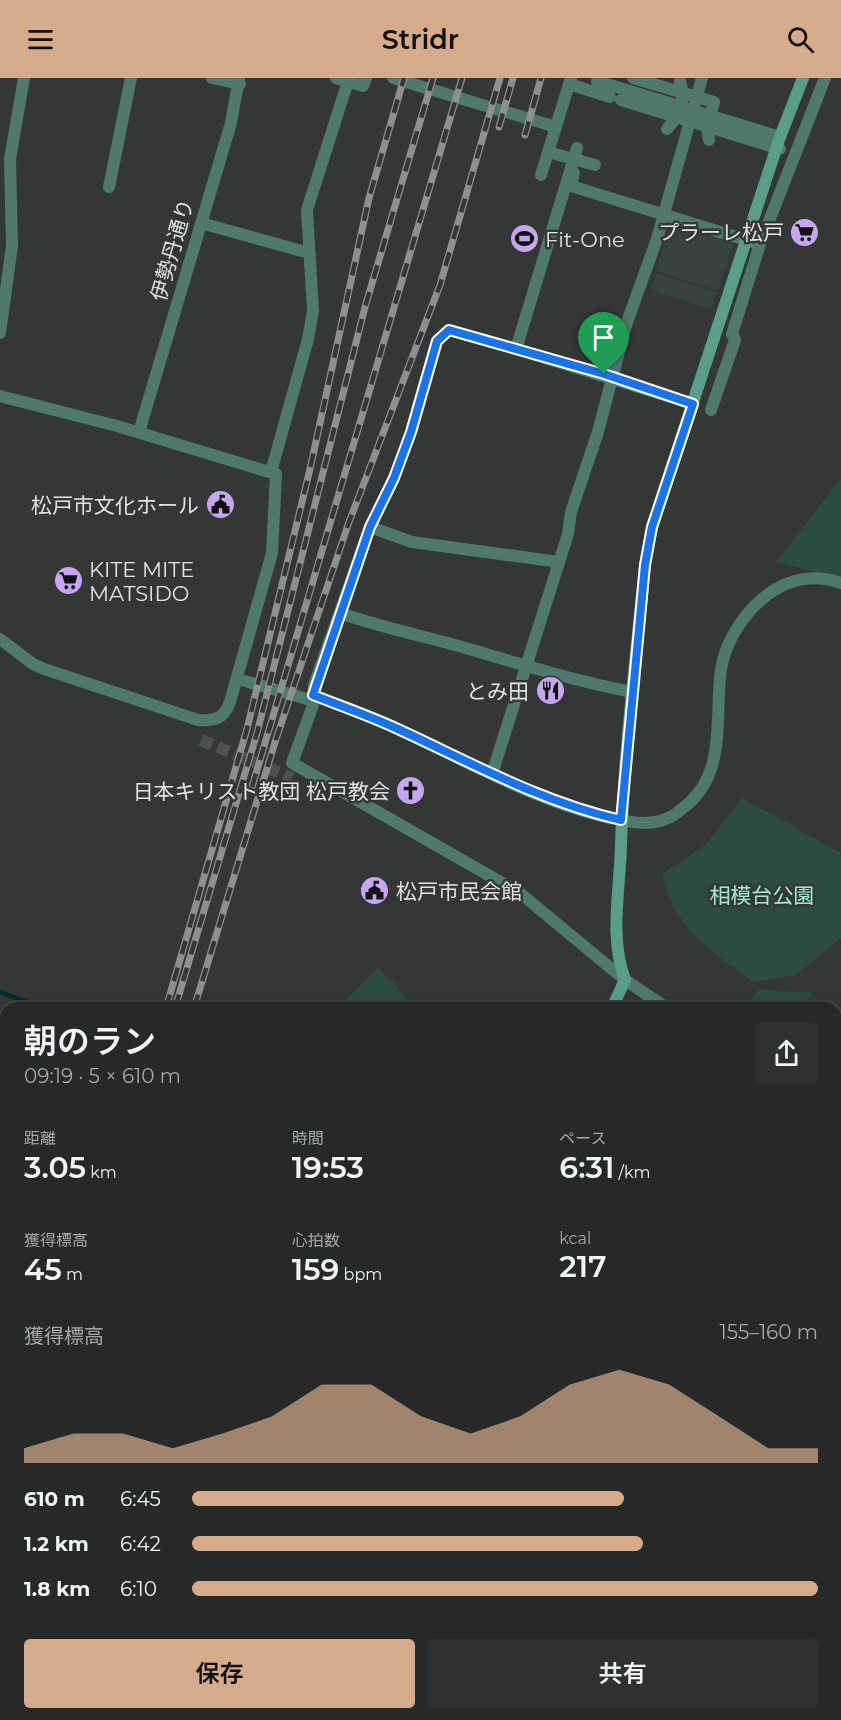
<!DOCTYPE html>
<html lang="ja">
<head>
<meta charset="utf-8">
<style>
  :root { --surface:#262928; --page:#2e3130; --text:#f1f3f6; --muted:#a4a6a8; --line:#424545; --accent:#d6ab8b }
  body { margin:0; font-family:Montserrat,"Noto Sans JP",sans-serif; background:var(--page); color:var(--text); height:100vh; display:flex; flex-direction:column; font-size:22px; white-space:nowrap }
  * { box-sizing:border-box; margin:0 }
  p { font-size:20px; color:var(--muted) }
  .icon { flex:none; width:33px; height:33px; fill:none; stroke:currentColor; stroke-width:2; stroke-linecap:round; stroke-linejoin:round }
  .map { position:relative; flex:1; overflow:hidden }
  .sheet { position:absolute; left:0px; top:924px; width:842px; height:718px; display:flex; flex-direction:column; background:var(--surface); border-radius:18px 18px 0 0; box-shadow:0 6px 24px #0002,0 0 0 2px var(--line) }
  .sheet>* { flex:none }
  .pin { position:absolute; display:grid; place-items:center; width:51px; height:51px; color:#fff; margin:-62px -26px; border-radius:50% 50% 50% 0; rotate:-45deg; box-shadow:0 0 6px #0007 }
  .pin .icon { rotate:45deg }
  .round { display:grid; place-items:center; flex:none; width:63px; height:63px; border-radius:6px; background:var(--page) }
  .overview { display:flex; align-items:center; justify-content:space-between; height:102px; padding:0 24px }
  h1 { font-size:33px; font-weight:600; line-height:45px }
  .stats { display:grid; grid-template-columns:repeat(3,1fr); gap:9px; height:102px; padding:6px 24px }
  .stats div { display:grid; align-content:center }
  .stats b { font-size:30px; font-weight:600 }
  .stats small { font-size:16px; font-weight:400 }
  .stats p { font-size:16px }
  .chart { height:168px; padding:12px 24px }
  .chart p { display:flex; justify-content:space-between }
  .chart svg { width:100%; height:108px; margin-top:6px; fill:var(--accent); opacity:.7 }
  .cta { display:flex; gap:12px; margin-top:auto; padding:12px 24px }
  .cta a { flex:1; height:69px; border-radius:6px; background:var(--accent); color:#111; font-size:24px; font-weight:600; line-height:69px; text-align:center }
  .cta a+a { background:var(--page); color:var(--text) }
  ul { padding:0 24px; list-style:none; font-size:20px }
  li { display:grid; grid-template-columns:96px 72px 1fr; align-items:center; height:45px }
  li i { height:15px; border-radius:8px; background:var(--accent) }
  header { display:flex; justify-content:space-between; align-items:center; height:78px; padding:0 24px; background:var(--accent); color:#111; font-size:27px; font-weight:600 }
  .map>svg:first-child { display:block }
  .built { fill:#374340 }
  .green { fill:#2d4b43 }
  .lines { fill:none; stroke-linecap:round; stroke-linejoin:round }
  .stream { stroke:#002d24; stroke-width:4.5 }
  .street-tunnel { stroke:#4d5150; stroke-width:12; stroke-dasharray:12 6; stroke-linecap:butt }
  .street { stroke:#4f796d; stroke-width:12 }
  .secondary { stroke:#5a9d8b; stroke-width:12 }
  .rail-casing { stroke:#8c908f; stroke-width:7 }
  .rail { stroke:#333736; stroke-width:4.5; stroke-dasharray:14; stroke-linecap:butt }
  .route-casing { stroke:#fff; stroke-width:12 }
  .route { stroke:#1a73e8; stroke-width:8 }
  .labels { text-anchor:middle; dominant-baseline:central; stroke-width:5; stroke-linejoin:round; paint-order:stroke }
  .poi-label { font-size:21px; fill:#e0e3e2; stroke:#333736; text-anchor:end }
  .street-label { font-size:21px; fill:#e0e3e2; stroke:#333736 }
  .park-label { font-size:21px; fill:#9fead5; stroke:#333736 }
</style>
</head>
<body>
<header><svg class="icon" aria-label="menu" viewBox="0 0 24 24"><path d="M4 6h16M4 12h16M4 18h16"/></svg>Stridr<svg class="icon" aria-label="search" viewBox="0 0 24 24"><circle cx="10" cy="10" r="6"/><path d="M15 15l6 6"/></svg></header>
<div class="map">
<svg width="841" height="1642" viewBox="0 0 841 1642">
  <rect width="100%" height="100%" fill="#333736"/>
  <g class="built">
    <path d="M674 134 737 154 718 213 656 193Z"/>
    <path d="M656 195 717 214 711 231 651 212Z"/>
    <path d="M6 1442V1606L0 1626V1462Z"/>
    <path d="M836 1498 841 1499V1642H510L512 1636H836Z"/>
  </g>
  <g class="green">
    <path d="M841 400V501L776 484Z"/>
    <path d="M742 720 841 775V860L796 897 753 904C713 874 671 848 662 796L705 767Z"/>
    <path d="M378 890 393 904 413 930H337Z"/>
    <path d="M760 911 813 915 802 930H745Z"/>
    <path d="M0 1183 6 1184V1234L0 1232Z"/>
    <path d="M836 1486 841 1488V1537L836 1535Z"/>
    <path d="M8 1636H300L302 1642H6Z"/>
    <path d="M487 1636 582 1637 583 1642H485Z"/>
  </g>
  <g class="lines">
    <path class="stream" d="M0 914 43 930"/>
    <path class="street-tunnel" d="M201 662 292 700"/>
    <g class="street">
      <path d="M212 0 240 6"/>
      <path d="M336 0 363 8 366 0"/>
      <path d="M393 0 556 49"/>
      <path d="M633 0 714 24 707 49 709 62"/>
      <path d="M597 3 780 59"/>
      <path d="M569 6 610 19"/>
      <path d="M621 22 780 71"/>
      <path d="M667 51C680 37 686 21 680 3"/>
      <path d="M577 70 516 271 449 252 437 263 411 354 394 400 370 449 314 607 313 627 292 685 520 815 625 902 667 930"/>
      <path d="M548 74 595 87"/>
      <path d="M574 95 571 108 756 165"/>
      <path d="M541 97 571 0"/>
      <path d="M109 109 131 0"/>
      <path d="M201 145 309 175"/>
      <path d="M0 255 12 168 10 81 24 0"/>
      <path d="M516 271 693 326"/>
      <path d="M0 318 117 348 276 396 272 475 230 624C224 641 215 643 198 642L44 591 33 586 0 561"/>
      <path d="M711 332 735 262 732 256 760 166 825 0"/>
      <path d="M139 354 231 45 239 0"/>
      <path d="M271 394 308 261 313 233 307 132 349 0"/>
      <path d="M370 449 412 464 559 484"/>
      <path d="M340 535C380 549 419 557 459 568 517 585 574 603 632 614"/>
      <path d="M245 603 307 621"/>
      <path d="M313 617C341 628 370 638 397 651 466 682 532 722 606 739 622 742 638 747 655 744 666 743 675 737 683 730 728 696 714 641 721 591 726 560 749 527 776 511 797 499 818 497 841 505"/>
      <path d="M492 696 568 456 571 434 598 354 626 247 657 161 702 0"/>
      <path d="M0 1018 6 1021"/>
      <path d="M836 1036 841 1041"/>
      <path d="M0 1051 6 1055"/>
      <path d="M836 1239 841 1241"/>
      <path d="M836 1348 841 1337"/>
      <path d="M350 1636 359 1642"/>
      <path d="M439 1642 442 1636"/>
    </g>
    <g class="secondary">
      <path d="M612 930 625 902C609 858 620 813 621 767 624 674 636 580 645 487L652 449 780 59 803 0"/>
      <path d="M0 1035 6 1038"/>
      <path d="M836 1467 841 1468"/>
    </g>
    <defs>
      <g id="rail">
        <path d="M499 49 513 0"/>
        <path d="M525 57 541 0"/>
        <path d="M252 709 462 0"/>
        <path d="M166 930 247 651 310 391 369 120 404 0"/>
        <path d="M175 930 257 655 365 229 433 0"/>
        <path d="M194 930 276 661 349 444 440 207 500 0"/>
        <path d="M0 1483 6 1464"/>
        <path d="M0 1520 6 1500"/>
        <path d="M0 1556 6 1536"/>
        <path d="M0 1585 6 1565"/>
      </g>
    </defs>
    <use href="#rail" class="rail-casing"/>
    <use href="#rail" class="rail"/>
  </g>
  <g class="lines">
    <defs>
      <path id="route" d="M449 252 604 296 693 326 652 449 645 487 621 742C541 724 472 685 398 651 370 638 341 628 313 617L370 449 394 400 411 354 437 263Z"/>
    </defs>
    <use href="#route" class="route-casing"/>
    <use href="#route" class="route"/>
  </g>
  <defs>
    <symbol id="supermarket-disc" viewBox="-11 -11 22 22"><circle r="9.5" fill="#c6a6f0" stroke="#333736"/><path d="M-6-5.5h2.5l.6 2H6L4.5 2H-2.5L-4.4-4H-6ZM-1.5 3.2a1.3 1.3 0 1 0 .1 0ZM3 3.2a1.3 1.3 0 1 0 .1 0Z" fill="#111"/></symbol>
    <symbol id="stadium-disc" viewBox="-11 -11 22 22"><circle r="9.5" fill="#c6a6f0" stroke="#333736"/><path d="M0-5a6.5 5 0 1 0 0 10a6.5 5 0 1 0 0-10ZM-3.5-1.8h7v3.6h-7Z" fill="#111"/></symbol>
    <symbol id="civic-disc" viewBox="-11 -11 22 22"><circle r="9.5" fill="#c6a6f0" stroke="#333736"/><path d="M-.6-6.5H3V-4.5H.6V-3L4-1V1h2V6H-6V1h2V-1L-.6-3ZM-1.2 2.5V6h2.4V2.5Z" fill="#111"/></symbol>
    <symbol id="restaurant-disc" viewBox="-11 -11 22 22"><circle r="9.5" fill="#c6a6f0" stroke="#333736"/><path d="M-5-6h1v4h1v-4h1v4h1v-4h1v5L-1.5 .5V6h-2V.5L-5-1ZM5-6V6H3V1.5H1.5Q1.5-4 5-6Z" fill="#111"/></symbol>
    <symbol id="church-disc" viewBox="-11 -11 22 22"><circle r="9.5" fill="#c6a6f0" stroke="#333736"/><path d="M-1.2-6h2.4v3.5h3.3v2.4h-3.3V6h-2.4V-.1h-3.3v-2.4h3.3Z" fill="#111"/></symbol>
  </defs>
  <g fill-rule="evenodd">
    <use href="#supermarket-disc" x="788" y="138" width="33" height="33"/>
    <use href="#stadium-disc" x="508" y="144" width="33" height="33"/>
    <use href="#civic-disc" x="204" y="410" width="33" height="33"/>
    <use href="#supermarket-disc" x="52" y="486" width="33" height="33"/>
    <use href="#restaurant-disc" x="534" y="596" width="33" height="33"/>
    <use href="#church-disc" x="394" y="696" width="33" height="33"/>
    <use href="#civic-disc" x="358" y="796" width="33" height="33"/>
  </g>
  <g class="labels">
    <g class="poi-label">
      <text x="784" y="154">プラーレ松戸</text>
      <text x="545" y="161" text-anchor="start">Fit-One</text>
      <text x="199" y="427">松戸市文化ホール</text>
      <text x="89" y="491" text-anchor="start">KITE MITE<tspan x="89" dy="24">MATSIDO</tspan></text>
      <text x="529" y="613">とみ田</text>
      <text x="390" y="713">日本キリスト教団 松戸教会</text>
      <text x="396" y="813" text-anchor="start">松戸市民会館</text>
    </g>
    <g class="street-label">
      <text transform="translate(172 172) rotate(-74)">伊勢丹通り</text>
    </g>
    <g class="park-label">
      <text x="762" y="817">相模台公園</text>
    </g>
  </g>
</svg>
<div class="pin" style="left:604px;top:296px;background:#1e9e55"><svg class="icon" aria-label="arrive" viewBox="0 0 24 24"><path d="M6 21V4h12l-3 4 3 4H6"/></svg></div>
<section class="sheet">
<div class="overview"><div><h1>朝のラン</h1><p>09:19 · 5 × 610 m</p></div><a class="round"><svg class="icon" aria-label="share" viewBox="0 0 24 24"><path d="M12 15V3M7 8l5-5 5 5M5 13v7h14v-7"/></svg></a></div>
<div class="stats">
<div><p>距離</p><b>3.05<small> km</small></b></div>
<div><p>時間</p><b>19:53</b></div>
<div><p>ペース</p><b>6:31<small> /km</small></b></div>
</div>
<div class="stats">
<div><p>獲得標高</p><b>45<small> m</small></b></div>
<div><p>心拍数</p><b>159<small> bpm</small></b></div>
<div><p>kcal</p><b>217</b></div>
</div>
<div class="chart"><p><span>獲得標高</span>155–160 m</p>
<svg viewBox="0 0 160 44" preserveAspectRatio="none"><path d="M0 44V38L10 32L20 32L30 38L40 32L50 25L60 12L70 12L80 25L90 32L100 25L110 12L120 6L130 12L140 25L150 38L160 38V44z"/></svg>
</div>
<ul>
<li><b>610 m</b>6:45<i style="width:69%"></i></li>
<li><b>1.2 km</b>6:42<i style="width:72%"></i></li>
<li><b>1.8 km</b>6:10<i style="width:100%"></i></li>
</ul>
<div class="cta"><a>保存</a><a>共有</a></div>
</section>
</div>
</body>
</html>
